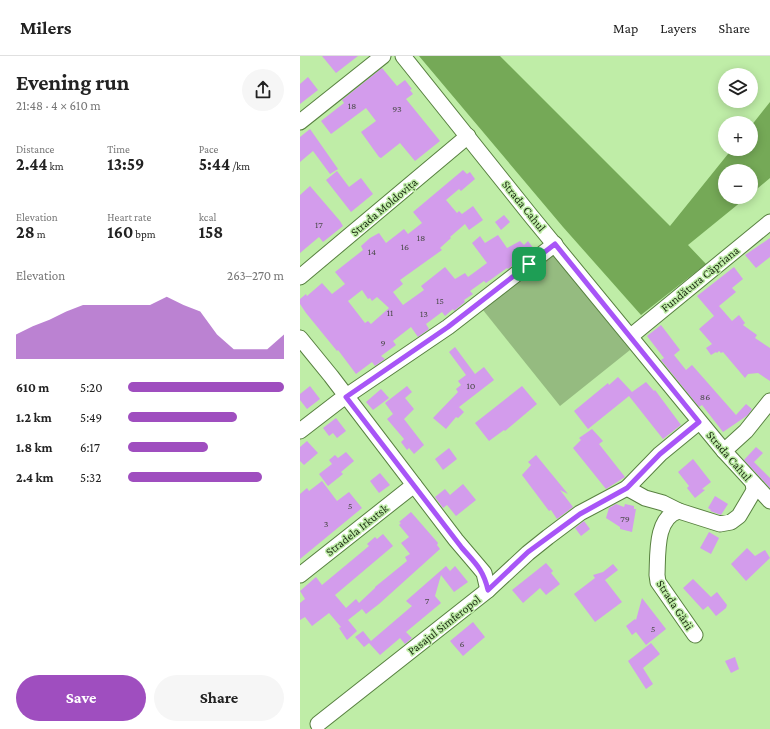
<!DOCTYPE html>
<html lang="en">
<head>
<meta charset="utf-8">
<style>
  :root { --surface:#fff; --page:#f6f6f6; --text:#222; --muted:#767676; --line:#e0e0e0; --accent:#9f4ebf }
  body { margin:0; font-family:"Crimson Pro",serif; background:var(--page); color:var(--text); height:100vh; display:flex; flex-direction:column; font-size:15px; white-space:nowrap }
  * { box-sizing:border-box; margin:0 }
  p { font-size:13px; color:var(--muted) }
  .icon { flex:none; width:22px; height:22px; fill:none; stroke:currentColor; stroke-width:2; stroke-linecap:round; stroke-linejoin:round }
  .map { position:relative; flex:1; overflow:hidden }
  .drawer { display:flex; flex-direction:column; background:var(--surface); width:300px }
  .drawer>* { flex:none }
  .fabs { position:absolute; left:418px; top:12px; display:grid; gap:8px }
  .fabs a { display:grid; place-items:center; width:40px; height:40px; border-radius:50%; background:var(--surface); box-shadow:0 2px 10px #0003; font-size:20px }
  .pin { position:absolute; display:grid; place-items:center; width:34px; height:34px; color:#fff; margin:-17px; border-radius:8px; box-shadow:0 2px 6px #0006 }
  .round { display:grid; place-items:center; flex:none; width:42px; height:42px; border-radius:21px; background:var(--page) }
  .overview { display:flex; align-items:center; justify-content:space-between; height:68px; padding:0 16px }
  h1 { font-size:22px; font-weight:700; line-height:30px }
  .stats { display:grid; grid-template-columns:repeat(3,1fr); gap:6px; height:68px; padding:4px 16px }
  .stats div { display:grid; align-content:center }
  .stats b { font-size:17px; font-weight:700 }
  .stats small { font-size:11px; font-weight:400 }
  .stats p { font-size:11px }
  .chart { height:112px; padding:8px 16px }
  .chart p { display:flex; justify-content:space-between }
  .chart svg { width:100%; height:72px; margin-top:4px; fill:var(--accent); opacity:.7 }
  .action { display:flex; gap:8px; margin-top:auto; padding:8px 16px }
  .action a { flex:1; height:46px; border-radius:24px; background:var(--accent); color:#fff; font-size:16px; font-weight:700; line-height:46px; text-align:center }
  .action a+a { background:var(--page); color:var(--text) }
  ul { padding:0 16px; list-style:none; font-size:13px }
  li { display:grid; grid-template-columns:64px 48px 1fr; align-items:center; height:30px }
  li i { height:10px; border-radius:5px; background:var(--accent) }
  header { display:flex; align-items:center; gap:24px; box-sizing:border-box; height:56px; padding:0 20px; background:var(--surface); border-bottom:1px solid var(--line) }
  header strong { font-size:19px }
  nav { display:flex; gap:22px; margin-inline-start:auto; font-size:14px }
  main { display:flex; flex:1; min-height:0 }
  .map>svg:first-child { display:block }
  .green { fill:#95bb80 }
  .forest { fill:#75a957 }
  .building { fill:#d39cec; fill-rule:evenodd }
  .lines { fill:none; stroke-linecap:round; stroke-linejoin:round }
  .minor-casing { stroke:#588140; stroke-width:17 }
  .minor { stroke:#fff; stroke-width:15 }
  .route-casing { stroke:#fff; stroke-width:8 }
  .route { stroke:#a855f7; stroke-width:5 }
  .labels { text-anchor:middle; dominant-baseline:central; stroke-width:3; stroke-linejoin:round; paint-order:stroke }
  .number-label { font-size:10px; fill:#4d4c4c }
  .street-label { font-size:12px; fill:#203116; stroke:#bfeda7 }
</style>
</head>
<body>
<header>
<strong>Milers</strong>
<nav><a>Map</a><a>Layers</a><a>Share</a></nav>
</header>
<main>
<section class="drawer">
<div class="overview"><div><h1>Evening run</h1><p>21:48 · 4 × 610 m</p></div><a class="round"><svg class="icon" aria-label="share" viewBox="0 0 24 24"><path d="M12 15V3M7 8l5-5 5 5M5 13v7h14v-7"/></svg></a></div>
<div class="stats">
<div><p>Distance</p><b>2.44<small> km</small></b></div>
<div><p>Time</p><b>13:59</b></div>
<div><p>Pace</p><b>5:44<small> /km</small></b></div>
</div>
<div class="stats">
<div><p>Elevation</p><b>28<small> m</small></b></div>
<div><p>Heart rate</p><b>160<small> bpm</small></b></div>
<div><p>kcal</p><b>158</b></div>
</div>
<div class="chart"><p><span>Elevation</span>263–270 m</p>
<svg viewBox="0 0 160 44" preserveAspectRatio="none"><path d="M0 44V29L10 24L20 20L30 15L40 11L50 11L60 11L70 11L80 11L90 6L100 11L110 15L120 29L130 38L140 38L150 38L160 29V44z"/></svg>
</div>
<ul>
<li><b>610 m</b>5:20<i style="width:100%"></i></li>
<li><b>1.2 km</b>5:49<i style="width:70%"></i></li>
<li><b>1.8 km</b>6:17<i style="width:51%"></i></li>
<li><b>2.4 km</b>5:32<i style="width:86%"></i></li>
</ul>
<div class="action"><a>Save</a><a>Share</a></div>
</section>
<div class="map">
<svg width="470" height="673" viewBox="0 0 470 673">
  <rect width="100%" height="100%" fill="#bfeda7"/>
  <path class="green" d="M253 198 330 294 260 350 183 254Z"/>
  <path class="forest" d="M119 0H200L370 170 432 93H451V70L470 46V122L451 138V115H425V141H447L388 189 406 208 341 259 263 171Z"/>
  <g class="building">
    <path d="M22 0H58L36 17Z"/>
    <path d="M82 12 97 30 105 24 112 33 110 34 113 38 106 43 140 85 115 105 100 87 81 102 79 101 61 76 76 65 66 52 31 78 21 65 44 47 42 44Z"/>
    <path d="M8 21 18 34 0 48V28Z"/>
    <path d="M10 73 38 113 30 118 13 95 0 106V81Z"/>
    <path d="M163 114 167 118 170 116 175 123 161 135 159 133 146 144 157 157 159 155 162 158 173 150 183 164 169 174 165 168 150 181 151 182 140 192 142 194 100 224 103 228 93 236 103 249 124 234 121 230 145 211 155 223 165 217 168 221 187 207 172 187 180 180 185 187 198 179 207 192 220 185 224 189 228 185 234 193 208 213 207 212 186 227 184 225 170 235 173 238 164 244 165 246 154 255 153 253 145 260 142 256 126 268 129 273 118 281 111 271 93 285 96 289 81 300 85 303 75 310 72 306 56 318 38 294 37 295 6 257 0 248V243L6 238 7 240 22 227 32 238 45 228 35 216 63 194 61 190 70 182 79 177 86 187 104 173 108 178 122 167 113 156ZM62 234 68 243 70 242 72 245 77 241 89 252 71 268 68 265 65 267 48 245Z"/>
    <path d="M37 115 49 131 61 122 73 138 51 156 26 124Z"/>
    <path d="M10 130 40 165 43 170 23 186 19 181 0 197V139Z"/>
    <path d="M204 159 210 166 201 174 195 166Z"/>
    <path d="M470 182V201L456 212 445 199Z"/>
    <path d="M434 211 443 223 432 232 436 236 419 250 432 265 439 259 445 267 443 269 457 279 455 282 470 292V325L458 317 448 318 445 322 423 296 421 297 419 295 417 297 416 296 411 299 406 292 412 288 399 273 414 260 397 240Z"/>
    <path d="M361 269 380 294 374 299 386 314 392 309 436 359 446 348 452 353 448 359 423 376 402 349 399 351 361 304 364 302 347 280Z"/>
    <path d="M155 291 175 318 184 311 194 324 159 351 164 356 158 362 156 361 146 373 133 362 158 336 156 333 161 329 158 325 166 319 149 296Z"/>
    <path d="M318 321 332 336 346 326 354 335 355 334 381 369 363 383 329 340 288 373 274 355 308 327 309 329Z"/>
    <path d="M10 330 20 343 7 353 0 344V338Z"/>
    <path d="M107 330 112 336 105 342 114 353 104 363 124 389 114 398 109 392 107 394 101 386 104 383 87 363 93 358 85 347Z"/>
    <path d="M222 330 237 348 205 375 204 374 189 385 175 367Z"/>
    <path d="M81 333 89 342 73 354 66 346Z"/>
    <path d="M36 362 46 375 37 382 33 377 29 380 23 372Z"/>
    <path d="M292 373 303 385 299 388 325 421 306 433 273 392 281 384 279 382Z"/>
    <path d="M7 385 18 397 4 409 0 405V391Z"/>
    <path d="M456 391 463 397 454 406 470 422V432L444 404Z"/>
    <path d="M149 392 157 403 143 414 135 403Z"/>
    <path d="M46 396 54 405 41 416 43 418 28 430 19 418 32 408 29 404 35 399 38 402Z"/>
    <path d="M236 399 268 438 260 434 273 451 257 463 251 454 249 455 222 419 231 409 228 406Z"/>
    <path d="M393 403 411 426 402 433 405 434 395 442 387 432 389 430 378 416Z"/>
    <path d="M80 417 90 429 79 437 70 425Z"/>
    <path d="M22 425 37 445 49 436 62 452 0 503V438L7 432 9 435Z"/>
    <path d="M163 428 176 444 156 460 147 449 143 452 135 441 145 433 150 439Z"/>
    <path d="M415 440 428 448 421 459 410 455 411 454 408 452Z"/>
    <path d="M316 448 324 451 325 448 334 450V453H336L332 476 320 473V471L306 462 309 452Z"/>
    <path d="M111 456 138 487 137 489 140 493 79 548 66 558 62 553 48 564 57 575 47 584 39 572 41 571 29 557 12 570 5 561 0 564V547L5 543 0 535 16 521 22 529 69 490 67 488 75 481 77 483 83 478 93 490 35 539 46 552 56 543 59 547 75 532V531L107 505 105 501 110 498 101 487 109 481 99 469 101 467 99 466Z"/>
    <path d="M284 465 290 473 281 480 275 472Z"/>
    <path d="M409 476 419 482 411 498 400 492Z"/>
    <path d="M447 492 455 500 465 494 470 502 446 525 431 508Z"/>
    <path d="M246 507 253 515 251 517 260 528 246 539 240 532 223 547 212 534Z"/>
    <path d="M313 508 318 514 305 524 322 546 295 566 274 538 295 522 293 519 303 516Z"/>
    <path d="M146 510 150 515 155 510 168 526 154 536 141 519 135 540 141 547 106 576 112 582 105 588 100 582 80 599 69 587 64 591 55 581 63 575 71 585 112 550 106 545Z"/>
    <path d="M393 523 411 541 417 536 427 549 426 552 416 560 408 550 403 554 383 532Z"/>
    <path d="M342 542 366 573 346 589 336 576 332 579 326 570 335 563 336 564Z"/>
    <path d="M173 566 185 581 163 600 150 585Z"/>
    <path d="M351 587 360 598 343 612 353 628 346 633 328 605Z"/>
    <path d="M435 601 439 613 431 617 425 605Z"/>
  </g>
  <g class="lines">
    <defs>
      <g id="minor">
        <path d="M103 0 231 160 424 395 470 445"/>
        <path d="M0 66 83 0"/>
        <path d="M0 221 168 80"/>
        <path d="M331 280 470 166"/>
        <path d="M0 282 31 320 156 484 179 511 184 517 188 534"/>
        <path d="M0 375 39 345 148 271 255 188"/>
        <path d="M424 395 446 375 470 345"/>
        <path d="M327 432 345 442 363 447 379 455 420 468 431 466 439 460 452 438 454 434 453 427"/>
        <path d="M379 455C355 461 358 499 357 519L358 526 395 579"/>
        <path d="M0 519 114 429"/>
        <path d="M18 668 188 534 228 497 248 481 280 457 327 432 360 398 399 366"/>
      </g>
    </defs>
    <use href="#minor" class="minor-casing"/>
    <use href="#minor" class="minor"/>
  </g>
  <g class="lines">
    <defs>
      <path id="route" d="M255 188 399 366 360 398 327 432 280 458 228 496 188 534C183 513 175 507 162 492L46 341 148 271Z"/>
    </defs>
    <use href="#route" class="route-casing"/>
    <use href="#route" class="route"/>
  </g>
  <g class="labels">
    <g class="number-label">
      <text x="52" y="49">18</text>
      <text x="97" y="52">93</text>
      <text x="19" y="168">17</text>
      <text x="121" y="181">18</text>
      <text x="105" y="190">16</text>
      <text x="72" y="195">14</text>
      <text x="140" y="244">15</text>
      <text x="90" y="256">11</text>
      <text x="124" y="257">13</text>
      <text x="83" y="286">9</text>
      <text x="171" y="329">10</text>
      <text x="405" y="340">86</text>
      <text x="50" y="449">5</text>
      <text x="325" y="462">79</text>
      <text x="26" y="467">3</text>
      <text x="127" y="544">7</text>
      <text x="353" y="572">5</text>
      <text x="162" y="587">6</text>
    </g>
    <g class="street-label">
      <text transform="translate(224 150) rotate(51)">Strada Cahul</text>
      <text transform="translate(84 151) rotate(-40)">Strada Moldovița</text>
      <text transform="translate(400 223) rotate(-39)">Fundătura Căpriana</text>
      <text transform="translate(429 400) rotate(49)">Strada Cahul</text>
      <text transform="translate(57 474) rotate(-38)">Stradela Irkutsk</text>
      <text transform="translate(375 549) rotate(57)">Strada Gării</text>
      <text transform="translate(144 569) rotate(-38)">Pasajul Simferopol</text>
    </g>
  </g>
</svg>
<div class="fabs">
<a><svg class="icon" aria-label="layers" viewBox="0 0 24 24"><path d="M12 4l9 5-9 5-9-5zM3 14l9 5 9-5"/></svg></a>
<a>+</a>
<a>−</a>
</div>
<div class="pin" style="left:229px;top:208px;background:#1e9e55"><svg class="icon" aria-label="arrive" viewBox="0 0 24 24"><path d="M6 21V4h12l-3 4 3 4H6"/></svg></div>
</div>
</main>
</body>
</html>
